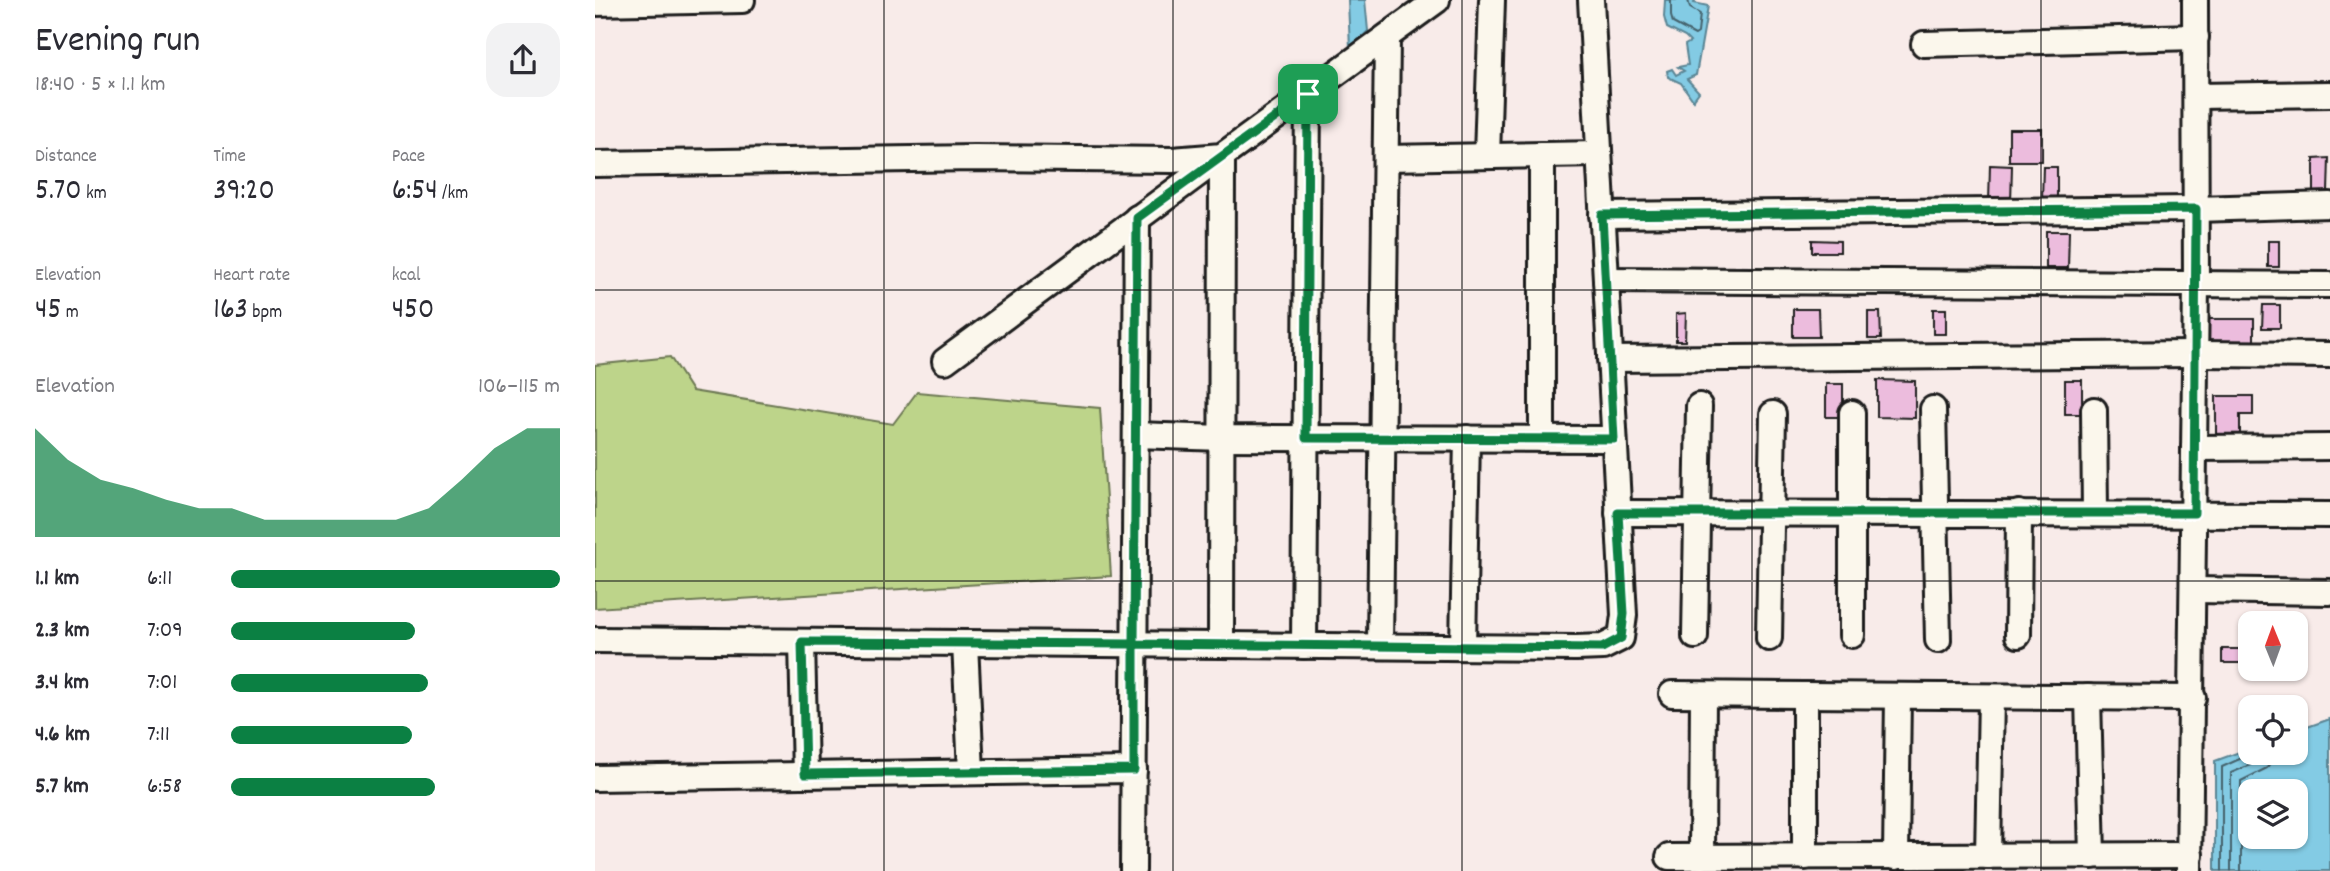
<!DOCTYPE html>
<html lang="en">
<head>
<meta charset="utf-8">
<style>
  :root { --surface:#fff; --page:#f2f2f3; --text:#2b2b33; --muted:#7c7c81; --accent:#0b8043 }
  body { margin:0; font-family:Dekko,sans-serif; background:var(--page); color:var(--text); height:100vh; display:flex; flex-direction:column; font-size:26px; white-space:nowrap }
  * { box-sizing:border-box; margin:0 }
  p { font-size:23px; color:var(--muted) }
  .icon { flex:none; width:38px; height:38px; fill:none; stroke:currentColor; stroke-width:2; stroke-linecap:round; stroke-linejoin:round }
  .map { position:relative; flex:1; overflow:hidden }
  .panel { display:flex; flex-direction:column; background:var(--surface); width:595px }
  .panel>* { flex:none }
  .needle { width:46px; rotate:359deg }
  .tools { position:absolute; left:1643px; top:611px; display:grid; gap:14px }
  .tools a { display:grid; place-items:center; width:70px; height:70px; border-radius:14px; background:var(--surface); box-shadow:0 2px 5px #0004; font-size:35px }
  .pin { position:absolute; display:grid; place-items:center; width:60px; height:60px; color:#fff; margin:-30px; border-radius:14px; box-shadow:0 4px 10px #0006 }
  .round { display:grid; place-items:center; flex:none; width:74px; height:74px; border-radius:21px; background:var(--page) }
  .summary { display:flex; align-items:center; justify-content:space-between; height:119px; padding:0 35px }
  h1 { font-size:38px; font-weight:600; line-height:52px }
  .metrics { display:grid; grid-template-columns:repeat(3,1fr); gap:10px; height:119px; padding:7px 35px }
  .metrics div { display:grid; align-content:center }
  .metrics b { font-size:30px; font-weight:600 }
  .metrics small { font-size:19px; font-weight:400 }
  .metrics p { font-size:19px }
  .chart { height:196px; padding:14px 35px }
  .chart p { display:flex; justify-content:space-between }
  .chart svg { width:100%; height:126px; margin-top:7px; fill:var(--accent); opacity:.7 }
  ul { padding:0 35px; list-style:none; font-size:23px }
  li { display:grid; grid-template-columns:112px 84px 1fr; align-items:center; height:52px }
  li i { height:18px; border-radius:9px; background:var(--accent) }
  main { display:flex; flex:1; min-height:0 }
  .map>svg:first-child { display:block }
  .green { fill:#bdd48a; stroke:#6c7853; stroke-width:2 }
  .water { fill:#83cbe4; stroke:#5a8594; stroke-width:2; fill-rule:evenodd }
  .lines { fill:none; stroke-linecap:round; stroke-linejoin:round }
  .shore { stroke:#45626c; stroke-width:2 }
  .building { fill:#ecbcdd; stroke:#1c1c1c; stroke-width:2 }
  .street-casing { stroke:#1c1c1c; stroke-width:30 }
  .street { stroke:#fbf7ec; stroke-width:24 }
  .route-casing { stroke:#fff; stroke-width:14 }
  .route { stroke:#0b8043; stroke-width:9 }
  .grid { fill:none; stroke:#1c1c1c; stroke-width:2; stroke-opacity:0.55 }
</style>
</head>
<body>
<main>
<section class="panel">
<div class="summary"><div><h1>Evening run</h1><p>18:40 · 5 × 1.1 km</p></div><a class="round"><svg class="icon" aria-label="share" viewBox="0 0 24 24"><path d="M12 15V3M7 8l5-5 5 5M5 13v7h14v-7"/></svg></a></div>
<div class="metrics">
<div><p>Distance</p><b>5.70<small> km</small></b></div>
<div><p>Time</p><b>39:20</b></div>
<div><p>Pace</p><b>6:54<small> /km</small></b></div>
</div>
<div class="metrics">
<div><p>Elevation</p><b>45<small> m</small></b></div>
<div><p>Heart rate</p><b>163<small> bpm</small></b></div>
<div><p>kcal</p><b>450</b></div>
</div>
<div class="chart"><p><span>Elevation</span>106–115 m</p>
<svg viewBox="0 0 160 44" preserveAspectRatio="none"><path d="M0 44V6L10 17L20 24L30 27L40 31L50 34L60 34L70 38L80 38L90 38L100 38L110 38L120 34L130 24L140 13L150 6L160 6V44z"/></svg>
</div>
<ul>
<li><b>1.1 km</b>6:11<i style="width:100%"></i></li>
<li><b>2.3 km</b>7:09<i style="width:56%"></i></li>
<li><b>3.4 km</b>7:01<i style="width:60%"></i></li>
<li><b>4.6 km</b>7:11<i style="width:55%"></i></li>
<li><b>5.7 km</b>6:58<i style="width:62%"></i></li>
</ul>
</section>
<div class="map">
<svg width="1735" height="871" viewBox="0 0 1735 871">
  <rect width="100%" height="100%" fill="#f8ebe9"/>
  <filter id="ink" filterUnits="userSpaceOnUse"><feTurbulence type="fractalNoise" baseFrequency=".0143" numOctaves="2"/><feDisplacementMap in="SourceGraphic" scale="14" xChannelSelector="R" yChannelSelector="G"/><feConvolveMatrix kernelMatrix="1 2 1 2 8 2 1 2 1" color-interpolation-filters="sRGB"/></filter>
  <g filter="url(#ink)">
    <path class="green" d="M75 357 97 391 298 424 322 392 505 408 516 576 0 608V365Z"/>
    <g class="water">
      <path d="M753 0H770L773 31 755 49Z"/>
      <path d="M1070 0H1100L1099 3 1113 6 1101 75 1092 79 1104 92 1098 100 1086 83 1073 77 1072 71 1077 69 1081 75 1089 71 1083 67 1093 65 1090 45 1095 42 1090 37 1072 28 1069 17Z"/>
      <path d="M1735 719V871H1620V761L1655 748 1656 752H1701V731ZM1656 791H1701V836H1656Z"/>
    </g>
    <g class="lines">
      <g class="shore">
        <path d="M1076 0V16L1078 23 1100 35 1103 33 1105 14 1095 8 1093 0"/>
        <path d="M1627 871V767L1660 752"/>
        <path d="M1636 871V773L1662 762 1670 752"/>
        <path d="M1646 871V781L1672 768 1681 752"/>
      </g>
    </g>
    <g class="building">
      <rect x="1414" y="129" width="33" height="32"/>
      <path d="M1734 158 1733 192H1719V159Z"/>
      <path d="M1395 165 1417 166 1416 203H1394Z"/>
      <path d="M1448 167H1462V200H1447Z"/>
      <path d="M1451 231H1474L1473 268H1451Z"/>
      <path d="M1217 240 1245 241V252H1217Z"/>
      <rect x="1673" y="241" width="11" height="26"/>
      <path d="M1668 305H1685V328H1667Z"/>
      <path d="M1198 309H1223L1224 337H1198Z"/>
      <rect x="1338" y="309" width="13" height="25"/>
      <path d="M1273 312H1285L1286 339H1273Z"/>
      <path d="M1091 313 1090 341H1081V314Z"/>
      <rect x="1611" y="319" width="48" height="23"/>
      <path d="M1282 380 1320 381V418L1282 417Z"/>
      <rect x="1470" y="380" width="17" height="34"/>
      <rect x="1231" y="384" width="17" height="33"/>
      <path d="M1621 396H1658V415H1645V436L1621 435Z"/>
      <rect x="1627" y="649" width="27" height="14"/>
    </g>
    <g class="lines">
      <defs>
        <g id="street">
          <path d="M0 3 147 0"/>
          <path d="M1329 44 1601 37"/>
          <path d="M1602 96 1735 94"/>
          <path d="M947 155V439"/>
          <path d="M892 156 897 0"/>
          <path d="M791 158 1004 154"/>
          <path d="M0 164 379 158 577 160 627 156 842 0"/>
          <path d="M1007 215 1601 209 1735 205"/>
          <path d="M1011 280 1735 285"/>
          <path d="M1015 359 1600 354 1735 355"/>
          <path d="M350 361 627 156"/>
          <path d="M1338 409 1343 640"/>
          <path d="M1499 410 1500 513"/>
          <path d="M541 435 627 438 1019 439"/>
          <path d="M1599 448 1735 447"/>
          <path d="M1023 513 1735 515"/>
          <path d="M1599 590 1735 592"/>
          <path d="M1257 635V413"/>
          <path d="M1423 635 1424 513"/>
          <path d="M1100 636 1104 406"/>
          <path d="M1174 638 1178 414"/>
          <path d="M0 640 981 648 1008 647 1026 638 1029 615 996 0"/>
          <path d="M207 642 210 774"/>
          <path d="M370 643 376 772"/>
          <path d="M626 645 627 156"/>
          <path d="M709 646 713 94"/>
          <path d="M785 646 792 37"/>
          <path d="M868 647 872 438"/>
          <path d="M1077 694 1598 698"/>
          <path d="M1210 695V857"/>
          <path d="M1493 697 1497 856"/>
          <path d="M0 778 539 770"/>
          <path d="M1393 856 1396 697"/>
          <path d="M1074 857 1595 855"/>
          <path d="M1107 857 1108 695"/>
          <path d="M1301 857 1303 696"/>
          <path d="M538 871 542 218"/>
          <path d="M1594 871 1601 284 1600 0"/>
        </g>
      </defs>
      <use href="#street" class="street-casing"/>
      <use href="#street" class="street"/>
    </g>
  </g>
  <g class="lines" filter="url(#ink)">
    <defs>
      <path id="route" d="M713 94 542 218 539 644 207 642 210 774 539 770V644L1007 648 1026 638 1029 614 1023 513H1599L1601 209 1007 215 1019 439 711 438 713 94"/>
    </defs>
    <use href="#route" class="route-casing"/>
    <use href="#route" class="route"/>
  </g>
  <path class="grid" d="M289 0V871M578 0V871M867 0V871M1157 0V871M1446 0V871M0 290H1735M0 581H1735"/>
</svg>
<div class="tools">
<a><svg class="needle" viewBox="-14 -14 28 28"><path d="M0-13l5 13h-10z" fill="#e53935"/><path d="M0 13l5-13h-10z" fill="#7c7c81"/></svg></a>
<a><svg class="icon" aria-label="locate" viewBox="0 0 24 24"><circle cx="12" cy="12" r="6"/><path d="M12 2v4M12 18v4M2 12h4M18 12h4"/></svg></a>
<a><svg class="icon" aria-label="layers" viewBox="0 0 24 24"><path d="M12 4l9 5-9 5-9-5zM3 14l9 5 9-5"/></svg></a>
</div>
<div class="pin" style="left:713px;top:94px;background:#1e9e55"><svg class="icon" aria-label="arrive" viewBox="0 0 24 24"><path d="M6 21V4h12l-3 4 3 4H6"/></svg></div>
</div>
</main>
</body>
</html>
